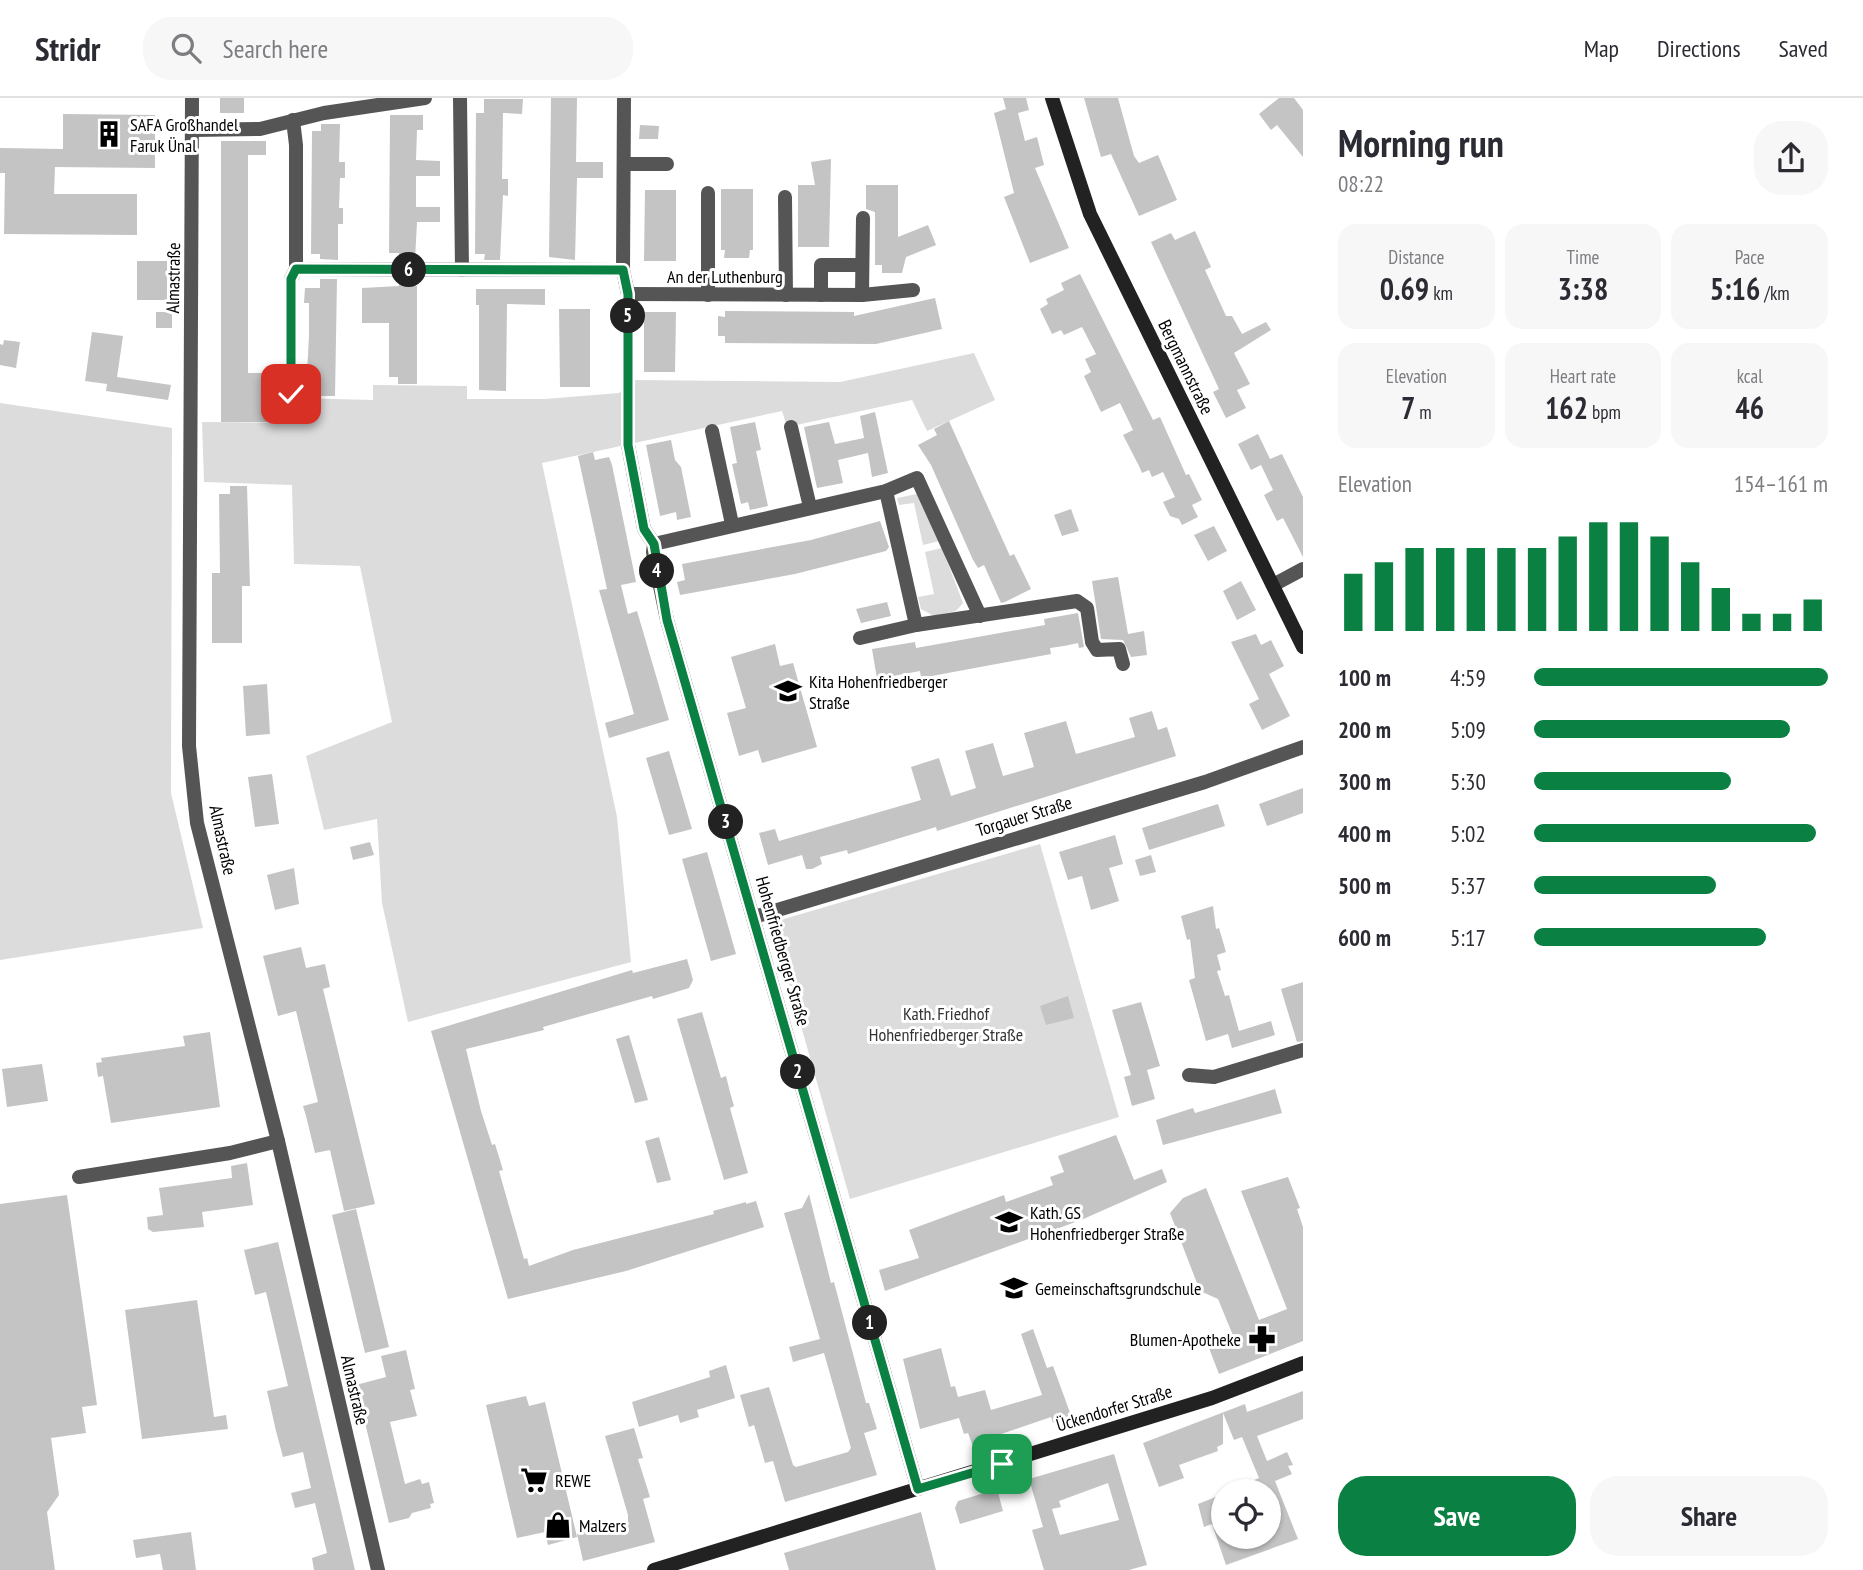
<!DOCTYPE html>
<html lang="en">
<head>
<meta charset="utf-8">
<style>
  :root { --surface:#fff; --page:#f7f7f7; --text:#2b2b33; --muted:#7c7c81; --line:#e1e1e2; --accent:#0b8043 }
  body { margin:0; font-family:"PT Sans Narrow",sans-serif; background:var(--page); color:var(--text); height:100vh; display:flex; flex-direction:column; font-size:26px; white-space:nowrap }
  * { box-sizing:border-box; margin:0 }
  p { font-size:23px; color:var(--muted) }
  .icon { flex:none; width:38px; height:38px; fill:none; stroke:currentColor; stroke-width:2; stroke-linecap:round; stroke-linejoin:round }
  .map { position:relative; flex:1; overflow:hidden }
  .details { display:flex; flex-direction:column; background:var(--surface); width:560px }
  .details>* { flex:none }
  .buttons { position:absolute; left:1211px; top:1381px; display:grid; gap:14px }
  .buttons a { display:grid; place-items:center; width:70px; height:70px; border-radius:50%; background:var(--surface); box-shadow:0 2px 5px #0004; font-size:35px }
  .pin { position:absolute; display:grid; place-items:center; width:60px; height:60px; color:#fff; margin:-30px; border-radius:14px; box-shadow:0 4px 10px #0006 }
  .km { position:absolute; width:35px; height:35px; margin:-18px; border-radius:50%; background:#222; color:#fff; font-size:19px; line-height:35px; text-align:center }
  .round { display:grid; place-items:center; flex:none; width:74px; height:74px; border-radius:28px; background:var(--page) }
  .overview { display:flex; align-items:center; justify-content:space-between; height:119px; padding:0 35px }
  h1 { font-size:38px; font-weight:800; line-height:52px }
  .stats { display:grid; grid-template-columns:repeat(3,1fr); gap:10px; height:119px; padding:7px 35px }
  .stats div { display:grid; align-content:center; border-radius:18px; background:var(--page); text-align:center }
  .stats b { font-size:30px; font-weight:800 }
  .stats small { font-size:19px; font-weight:400 }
  .stats p { font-size:19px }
  .chart { height:196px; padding:14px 35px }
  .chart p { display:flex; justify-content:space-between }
  .chart svg { width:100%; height:126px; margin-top:7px; stroke:var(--accent); stroke-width:6 }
  .action { display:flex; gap:14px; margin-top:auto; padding:14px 35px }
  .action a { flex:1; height:80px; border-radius:28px; background:var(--accent); color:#fff; font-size:28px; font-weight:800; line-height:80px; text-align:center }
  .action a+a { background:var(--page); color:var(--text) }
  ul { padding:0 35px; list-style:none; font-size:23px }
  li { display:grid; grid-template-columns:112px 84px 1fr; align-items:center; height:52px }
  li i { height:18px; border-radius:9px; background:var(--accent) }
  header { display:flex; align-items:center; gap:42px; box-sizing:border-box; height:98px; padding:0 35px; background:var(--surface); border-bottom:2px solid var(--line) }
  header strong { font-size:33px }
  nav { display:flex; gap:38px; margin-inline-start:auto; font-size:24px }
  .search { width:490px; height:63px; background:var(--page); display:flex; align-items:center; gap:18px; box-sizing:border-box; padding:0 24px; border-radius:28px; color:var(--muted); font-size:26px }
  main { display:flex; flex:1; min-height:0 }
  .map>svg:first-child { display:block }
  .green { fill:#dcdcdc }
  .building { fill:#c4c4c4; fill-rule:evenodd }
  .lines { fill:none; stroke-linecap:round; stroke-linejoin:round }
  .street { stroke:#555; stroke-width:14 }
  .secondary { stroke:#222; stroke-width:14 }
  .route-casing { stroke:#fff; stroke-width:14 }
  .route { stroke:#0b8043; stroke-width:9 }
  .labels { text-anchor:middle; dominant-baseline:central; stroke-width:6; stroke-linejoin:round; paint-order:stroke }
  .poi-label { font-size:18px; fill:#000; stroke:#fff; text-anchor:start }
  .street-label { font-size:18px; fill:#000; stroke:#fff }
  .park-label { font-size:18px; fill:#333; stroke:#fff }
</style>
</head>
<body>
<header>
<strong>Stridr</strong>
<div class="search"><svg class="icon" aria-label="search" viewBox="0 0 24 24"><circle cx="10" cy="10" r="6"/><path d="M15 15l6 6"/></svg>Search here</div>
<nav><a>Map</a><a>Directions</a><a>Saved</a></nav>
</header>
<main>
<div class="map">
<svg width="1303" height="1472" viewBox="0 0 1303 1472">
  <rect width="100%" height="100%" fill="#fff"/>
  <g class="green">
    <path d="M974 255 995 302 927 333 912 302 787 329 782 313 542 365 617 719 631 864 408 924 382 805 377 721 324 732 306 658 392 624 360 468 294 466 292 387 204 384 202 324 293 325 294 300 373 302V287L467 288V301H545L619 295 632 282 840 284Z"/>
    <path d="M0 305 172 330 171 695 203 830 0 862Z"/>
    <path d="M917 396 939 443 923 447 914 405 899 407 897 400Z"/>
    <path d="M942 450 963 505 956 513 934 518 921 511 918 499 934 496 925 454Z"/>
    <path d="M1040 746 1119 1019 850 1101 775 836 776 827 784 821Z"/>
  </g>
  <g class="building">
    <rect x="220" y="0" width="24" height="15"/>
    <path d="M551 0H577L576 64H603V80H577L575 162 549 159Z"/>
    <path d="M1003 0H1026L1029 12 1018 15 1025 43 1037 39 1044 67 1035 70 1069 150 1030 165 1004 99 1014 95 994 15 1006 11Z"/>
    <path d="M1084 0H1118L1134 58 1139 65 1158 57 1177 102 1139 118 1111 56 1101 59Z"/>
    <path d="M1279 0H1294L1303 12V59L1277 27 1271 32 1259 16Z"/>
    <path d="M484 1H523L522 16 503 15 502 81H508V98L503 97 500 162H484L485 156H475L476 15H484Z"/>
    <path d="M63 16 155 17V70L55 69 54 96H137V137L4 136 5 75H0V50L63 51Z"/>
    <path d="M390 17H423V32H417L416 62 440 63V78H416V109H440V124H417L415 162H399V155H389Z"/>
    <path d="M321 26H340L339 64H345V80H340L339 110H343V126H338V162L320 161V156H311L312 33H321Z"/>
    <path d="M640 27 659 28 658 41H639Z"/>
    <path d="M221 43H266V57H248V275H281L283 324H221Z"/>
    <path d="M831 61 829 149H798V87H815L811 64Z"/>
    <path d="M866 87H898V139L928 127 936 147 906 159 902 175H882V167H875V114L866 111Z"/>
    <path d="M721 91H753V152H750L749 160H724L725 152H721Z"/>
    <path d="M645 92H676V163H644Z"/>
    <path d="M1195 133 1211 169 1205 172 1226 218H1232L1242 236 1266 224 1271 232 1234 255 1250 286 1237 292 1246 310 1226 320 1213 294 1219 291 1151 144 1171 135 1175 142Z"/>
    <rect x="137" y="163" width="30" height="39"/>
    <path d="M1080 176 1153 322 1160 319 1186 377 1189 376 1202 402 1192 407 1198 419 1182 427 1179 421 1170 418 1163 404 1175 399 1163 374 1152 379 1149 372 1142 375 1139 368 1123 337 1133 332 1120 305 1101 314 1084 278 1091 274 1085 261 1096 256 1082 229 1064 237 1061 232 1052 236 1040 211 1048 206 1046 201 1064 192 1061 185Z"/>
    <path d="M320 181H337L335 298H317V290H301V275H307L309 238V205H304L305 190H320Z"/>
    <path d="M399 181H414V188H417V286H398V279H389V225H362V190L399 188Z"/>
    <path d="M476 191H545V207L507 206 506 293 479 292V207H476Z"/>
    <path d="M935 200 942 231 876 246 725 245V238H718V218L725 219V213L854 214V218Z"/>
    <path d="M559 211H590V289H560Z"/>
    <rect x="156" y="214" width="16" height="16"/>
    <path d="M644 214H676L675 274H644Z"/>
    <path d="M92 234 123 238 117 279 171 287 168 302 106 293 107 286 85 283Z"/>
    <path d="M4 242 20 244 16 270 0 267V246L3 247Z"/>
    <path d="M875 314 888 375 872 379 868 355 838 362 843 385 817 390 804 329 829 324 835 346 864 340 860 318Z"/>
    <path d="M949 323 1010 458 1014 456 1031 491 1005 504 1001 505 984 467 978 470 973 462 931 367 918 347 937 337 934 331Z"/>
    <path d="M755 324 761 352 756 353 768 408 750 412 748 404 741 406 732 366 737 365 730 329Z"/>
    <path d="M1258 336 1270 361 1282 356 1303 399V459L1283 420 1277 423 1264 397 1273 392 1261 367 1251 372 1238 346Z"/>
    <path d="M671 342 675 362 681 369 691 419 677 422 676 414 660 418 646 347Z"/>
    <path d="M593 354 595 362 609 359 612 367 636 484 621 487 628 516 637 513 669 622 609 640 605 625 634 616 599 492 607 491 578 358Z"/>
    <path d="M230 388H247L250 488H242V545H212V475H220L219 396H230Z"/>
    <path d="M1071 411 1079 433 1062 438 1054 417Z"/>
    <path d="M880 423 889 449 886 453 795 476 680 497 677 484 685 482 682 466 811 442Z"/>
    <path d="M1214 428 1227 453 1208 463 1194 437Z"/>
    <path d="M1118 479 1128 536 1144 533 1147 557 1131 559 1123 542 1101 541 1092 483Z"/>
    <path d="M1241 483 1256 512 1237 522 1223 493Z"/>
    <path d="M887 504 891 518 861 525 856 511Z"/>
    <path d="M1078 515 1084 549 1079 550 1078 545 1064 548 1050 550 1051 556 921 580 920 573 877 581 872 551 915 544 916 550 944 545 1045 527 1044 521Z"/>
    <path d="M1256 536 1261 547 1271 542 1284 568 1269 576 1290 618 1262 632 1249 606 1259 601 1231 544Z"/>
    <path d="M775 546 780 568 793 565 817 649 762 665 758 652 739 658 727 615 746 610 731 559Z"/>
    <path d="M267 586 270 636 246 638 243 588Z"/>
    <path d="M1152 613 1158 632 1167 629 1176 658 937 733 936 729 848 756 847 752 820 759 822 766 812 771H806L802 757 768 767 759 735 775 731 779 743 921 702 911 669 939 660 951 698 976 690 965 653 993 645 1003 678 1034 669 1024 635 1066 623 1076 656 1135 639 1129 620Z"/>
    <path d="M669 653 692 731 669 737 646 660Z"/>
    <path d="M272 676 279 726 255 729 248 679Z"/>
    <path d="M1303 690V715L1267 728 1259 706Z"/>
    <path d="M1218 706 1225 728 1149 752 1142 730Z"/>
    <path d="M1115 737 1123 766 1109 770 1119 803 1091 812 1082 778 1068 782 1059 754Z"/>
    <path d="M370 744 374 757 353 762 350 749Z"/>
    <path d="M707 754 736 856 711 863 682 761Z"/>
    <path d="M1151 757 1156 774 1140 778 1135 762Z"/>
    <path d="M294 770 299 806 275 812 267 777Z"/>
    <path d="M1213 808 1216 831 1219 830 1226 854 1217 857 1221 872 1217 873 1225 898 1229 897 1239 933 1271 923 1275 937 1232 950 1228 936 1206 943 1189 882 1195 880 1190 841 1187 842 1181 818Z"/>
    <path d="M301 849 306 870 325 866 330 889 323 891 375 1106 344 1113 330 1052 315 1055 306 1018 303 1008 318 1004 296 913 278 918 263 858Z"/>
    <path d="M687 861 693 882 689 890 653 901 652 898 543 929 544 932 466 951 481 1013 492 1047 495 1046 503 1072 499 1073 524 1161 527 1160 529 1168 573 1152 714 1116 713 1113 746 1104V1106L756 1103 764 1129 626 1173 508 1201 431 933 632 872 633 875Z"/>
    <path d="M1303 884V943L1297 944 1281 891Z"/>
    <path d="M1068 898 1074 920 1046 927 1040 908Z"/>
    <path d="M1141 904 1160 968 1147 972 1155 1001 1132 1008 1124 979 1131 977 1112 912Z"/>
    <path d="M702 914 721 980 726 978 730 994 734 1008 730 1010 748 1075 724 1082 677 921Z"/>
    <path d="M210 934 220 1009 111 1025 103 978 98 979 96 965 102 964 101 960 185 948 183 938Z"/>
    <path d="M629 937 648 1002 635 1005 616 941Z"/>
    <path d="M42 966 48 1003 7 1009 2 971Z"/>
    <path d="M1275 991 1282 1015 1163 1047 1156 1022 1193 1010 1195 1015Z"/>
    <path d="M1116 1037 1134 1082 1162 1071 1167 1084 1081 1122 885 1193 879 1172 919 1160 909 1132 1004 1097 1006 1104 1053 1087 1050 1079 1064 1074 1058 1058Z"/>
    <path d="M659 1039 671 1082 657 1085 645 1043Z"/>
    <path d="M247 1065 253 1107 202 1114 204 1129 153 1134 148 1131 147 1119 163 1117 159 1090 232 1080 231 1068Z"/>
    <path d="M1288 1079 1300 1110 1297 1111 1303 1129V1243L1219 1276 1207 1245 1232 1235 1218 1201 1200 1193 1170 1115 1183 1100 1206 1090 1259 1222 1287 1211 1241 1093Z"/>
    <path d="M809 1096 831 1185 834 1184 866 1305H869L877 1331 864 1335 877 1377 785 1404 773 1363 765 1365 754 1327 749 1329 740 1297 769 1289 793 1367 796 1369 848 1354 851 1350 824 1255 793 1264 789 1249 820 1241 784 1115 802 1110Z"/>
    <path d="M67 1097 97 1307 82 1309 86 1335 51 1340 59 1397 47 1414 55 1472H0V1106Z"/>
    <path d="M356 1111 389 1249 365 1255 332 1117Z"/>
    <path d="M278 1144 313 1294 355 1472H314L312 1460 327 1455 315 1405 295 1410 291 1395 311 1390 303 1354 283 1359 276 1333 267 1293 288 1288 266 1194 255 1197 244 1152Z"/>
    <path d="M197 1202 214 1319 226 1317 228 1331 142 1341 125 1212Z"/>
    <path d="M1033 1231 1047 1270 1053 1268 1072 1320 1053 1325 1051 1319 972 1346 968 1335 964 1336 959 1320 920 1331 903 1261 941 1250 951 1289 955 1288 958 1299 985 1292 991 1312 1042 1297 1021 1236Z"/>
    <path d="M406 1252 415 1291 410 1292 417 1318 390 1324 405 1386 420 1381 422 1386 429 1384 434 1405 430 1406 431 1410 412 1415 409 1420 389 1425 356 1287 386 1279 381 1258Z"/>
    <path d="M726 1267 735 1300 697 1312 699 1319 680 1325 678 1317 639 1329 632 1304 710 1279 709 1273Z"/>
    <path d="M1303 1293V1321L1257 1338 1267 1363 1287 1354 1293 1367 1288 1368 1292 1376 1275 1383 1298 1441 1226 1467 1212 1426 1204 1429 1198 1406 1223 1396V1438H1269V1393H1228L1259 1380 1242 1339 1234 1342 1223 1315V1346L1217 1349 1218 1353 1179 1367 1184 1380 1159 1389 1143 1345 1245 1306 1247 1314Z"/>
    <path d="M526 1298 529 1308 545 1304 577 1439 548 1447 545 1434 517 1440 486 1307Z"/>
    <path d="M634 1330 643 1360 638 1361 650 1399 643 1401 655 1444 583 1463 577 1436 628 1424V1417L605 1338Z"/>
    <path d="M1114 1356 1147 1467 1129 1472H1044L1032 1432 1043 1429 1029 1381ZM1108 1385 1119 1422 1060 1437 1052 1411 1061 1409 1059 1403Z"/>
    <path d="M997 1391 1003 1413 960 1426 955 1410 958 1403Z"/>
    <path d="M921 1414 936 1472H789L784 1455Z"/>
    <path d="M191 1434 196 1472H163L160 1456 136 1460 133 1442Z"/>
  </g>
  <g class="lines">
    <g class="street">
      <path d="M192 0 189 648 197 725 278 1043 378 1472"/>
      <path d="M460 0 462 172"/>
      <path d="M624 0 623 172 628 196V347L644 431 654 446 653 454 667 522 918 1391"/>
      <path d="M193 32 260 31 324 15 425 0"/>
      <path d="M624 66H667"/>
      <path d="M785 99 786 197"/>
      <path d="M296 171 623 172"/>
      <path d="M628 196 862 197 913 192"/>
      <path d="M708 197V95"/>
      <path d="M821 197V167H862"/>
      <path d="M862 197 863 120"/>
      <path d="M291 296V181L296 171V47L293 22"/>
      <path d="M791 329 810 409"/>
      <path d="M712 333 732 426"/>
      <path d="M886 393 916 527 1077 503 1087 510 1092 544 1097 552 1119 551 1123 566"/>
      <path d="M654 446 886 393 917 380 980 518"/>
      <path d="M1273 487 1303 471"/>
      <path d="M860 540 916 527"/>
      <path d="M754 819 1205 684 1303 649"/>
      <path d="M1189 977 1214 979 1303 952"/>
      <path d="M79 1079 230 1055 278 1043"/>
    </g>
    <g class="secondary">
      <path d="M1052 0 1090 116 1303 549"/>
      <path d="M654 1472 1212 1300 1303 1265"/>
    </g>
  </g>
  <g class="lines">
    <defs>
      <path id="route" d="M291 296V181L296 171 623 172 628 196V347L644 431 654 446 667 522 918 1391 1002 1366"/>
    </defs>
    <use href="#route" class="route-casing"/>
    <use href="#route" class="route"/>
  </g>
  <defs>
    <symbol id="building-bare" viewBox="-9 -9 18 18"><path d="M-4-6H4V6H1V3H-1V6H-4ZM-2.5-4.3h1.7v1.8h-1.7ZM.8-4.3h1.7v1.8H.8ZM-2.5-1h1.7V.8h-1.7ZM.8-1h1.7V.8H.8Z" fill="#000" stroke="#fff" stroke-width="2.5" paint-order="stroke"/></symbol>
    <symbol id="school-bare" viewBox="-9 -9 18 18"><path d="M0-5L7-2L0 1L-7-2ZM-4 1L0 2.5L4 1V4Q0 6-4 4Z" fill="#000" stroke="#fff" stroke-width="2.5" paint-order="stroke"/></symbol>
    <symbol id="pharmacy-bare" viewBox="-9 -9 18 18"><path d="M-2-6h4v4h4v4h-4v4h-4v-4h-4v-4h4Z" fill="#000" stroke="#fff" stroke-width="2.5" paint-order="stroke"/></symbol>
    <symbol id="supermarket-bare" viewBox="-9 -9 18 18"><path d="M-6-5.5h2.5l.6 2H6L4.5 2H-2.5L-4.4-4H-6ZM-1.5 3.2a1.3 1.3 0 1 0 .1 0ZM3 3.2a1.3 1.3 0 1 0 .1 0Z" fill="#000" stroke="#fff" stroke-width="2.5" paint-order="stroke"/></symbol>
    <symbol id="shop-bare" viewBox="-9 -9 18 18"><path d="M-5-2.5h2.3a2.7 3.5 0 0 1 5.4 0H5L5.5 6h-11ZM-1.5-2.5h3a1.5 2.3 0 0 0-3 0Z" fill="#000" stroke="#fff" stroke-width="2.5" paint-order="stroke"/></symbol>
  </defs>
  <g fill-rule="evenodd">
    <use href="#building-bare" x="90" y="17" width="38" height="38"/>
    <use href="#school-bare" x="769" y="574" width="38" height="38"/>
    <use href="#school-bare" x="990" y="1105" width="38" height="38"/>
    <use href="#school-bare" x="995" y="1171" width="38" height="38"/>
    <use href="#pharmacy-bare" x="1243" y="1222" width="38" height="38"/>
    <use href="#supermarket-bare" x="515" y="1363" width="38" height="38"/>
    <use href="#shop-bare" x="539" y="1408" width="38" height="38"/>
  </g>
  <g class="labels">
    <g class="poi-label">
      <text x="130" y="26">SAFA Großhandel<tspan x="130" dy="21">Faruk Ünal</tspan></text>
      <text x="809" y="583">Kita Hohenfriedberger<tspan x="809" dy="21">Straße</tspan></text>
      <text x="1030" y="1114">Kath. GS<tspan x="1030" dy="21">Hohenfriedberger Straße</tspan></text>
      <text x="1035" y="1190">Gemeinschaftsgrundschule</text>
      <text x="1241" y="1241" text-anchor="end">Blumen-Apotheke</text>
      <text x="555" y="1382">REWE</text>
      <text x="579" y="1427">Malzers</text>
    </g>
    <g class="street-label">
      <text x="725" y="178">An der Luthenburg</text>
      <text transform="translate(173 180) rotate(-89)">Almastraße</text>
      <text transform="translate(1186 269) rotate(64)">Bergmannstraße</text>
      <text transform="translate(1024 718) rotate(-17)">Torgauer Straße</text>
      <text transform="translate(223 742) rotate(78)">Almastraße</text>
      <text transform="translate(783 853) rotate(74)">Hohenfriedberger Straße</text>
      <text transform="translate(355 1292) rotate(77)">Almastraße</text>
      <text transform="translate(1114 1310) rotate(-17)">Ückendorfer Straße</text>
    </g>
    <g class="park-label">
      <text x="946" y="915">Kath. Friedhof<tspan x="946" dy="21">Hohenfriedberger Straße</tspan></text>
    </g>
  </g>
</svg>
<div class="buttons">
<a><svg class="icon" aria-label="locate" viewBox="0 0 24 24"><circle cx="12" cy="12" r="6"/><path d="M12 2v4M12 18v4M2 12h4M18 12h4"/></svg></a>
</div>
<div class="pin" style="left:1002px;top:1366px;background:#1e9e55"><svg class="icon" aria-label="arrive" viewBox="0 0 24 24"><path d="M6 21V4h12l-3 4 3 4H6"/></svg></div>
<div class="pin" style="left:291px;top:296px;background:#d93025"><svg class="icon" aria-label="check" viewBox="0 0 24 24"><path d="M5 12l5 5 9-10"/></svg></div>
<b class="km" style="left:870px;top:1225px">1</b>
<b class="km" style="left:798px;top:974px">2</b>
<b class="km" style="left:726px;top:724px">3</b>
<b class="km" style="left:657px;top:473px">4</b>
<b class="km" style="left:628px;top:218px">5</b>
<b class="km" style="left:409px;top:172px">6</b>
</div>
<section class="details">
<div class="overview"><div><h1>Morning run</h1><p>08:22</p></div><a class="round"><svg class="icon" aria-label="share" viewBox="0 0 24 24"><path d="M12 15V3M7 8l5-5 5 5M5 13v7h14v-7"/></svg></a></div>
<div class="stats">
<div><p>Distance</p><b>0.69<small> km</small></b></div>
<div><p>Time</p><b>3:38</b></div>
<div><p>Pace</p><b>5:16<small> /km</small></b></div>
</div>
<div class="stats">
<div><p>Elevation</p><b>7<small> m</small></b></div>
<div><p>Heart rate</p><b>162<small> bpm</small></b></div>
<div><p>kcal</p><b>46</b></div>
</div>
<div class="chart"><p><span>Elevation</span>154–161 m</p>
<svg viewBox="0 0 160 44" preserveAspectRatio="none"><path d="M5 44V24M15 44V20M25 44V15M35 44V15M45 44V15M55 44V15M65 44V15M75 44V11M85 44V6M95 44V6M105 44V11M115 44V20M125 44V29M135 44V38M145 44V38M155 44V33"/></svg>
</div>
<ul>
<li><b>100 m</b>4:59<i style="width:100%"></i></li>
<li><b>200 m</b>5:09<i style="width:87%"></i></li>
<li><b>300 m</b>5:30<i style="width:67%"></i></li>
<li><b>400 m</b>5:02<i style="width:96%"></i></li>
<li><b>500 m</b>5:37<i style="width:62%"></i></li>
<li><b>600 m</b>5:17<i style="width:79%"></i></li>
</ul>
<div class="action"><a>Save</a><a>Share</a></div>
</section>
</main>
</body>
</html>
